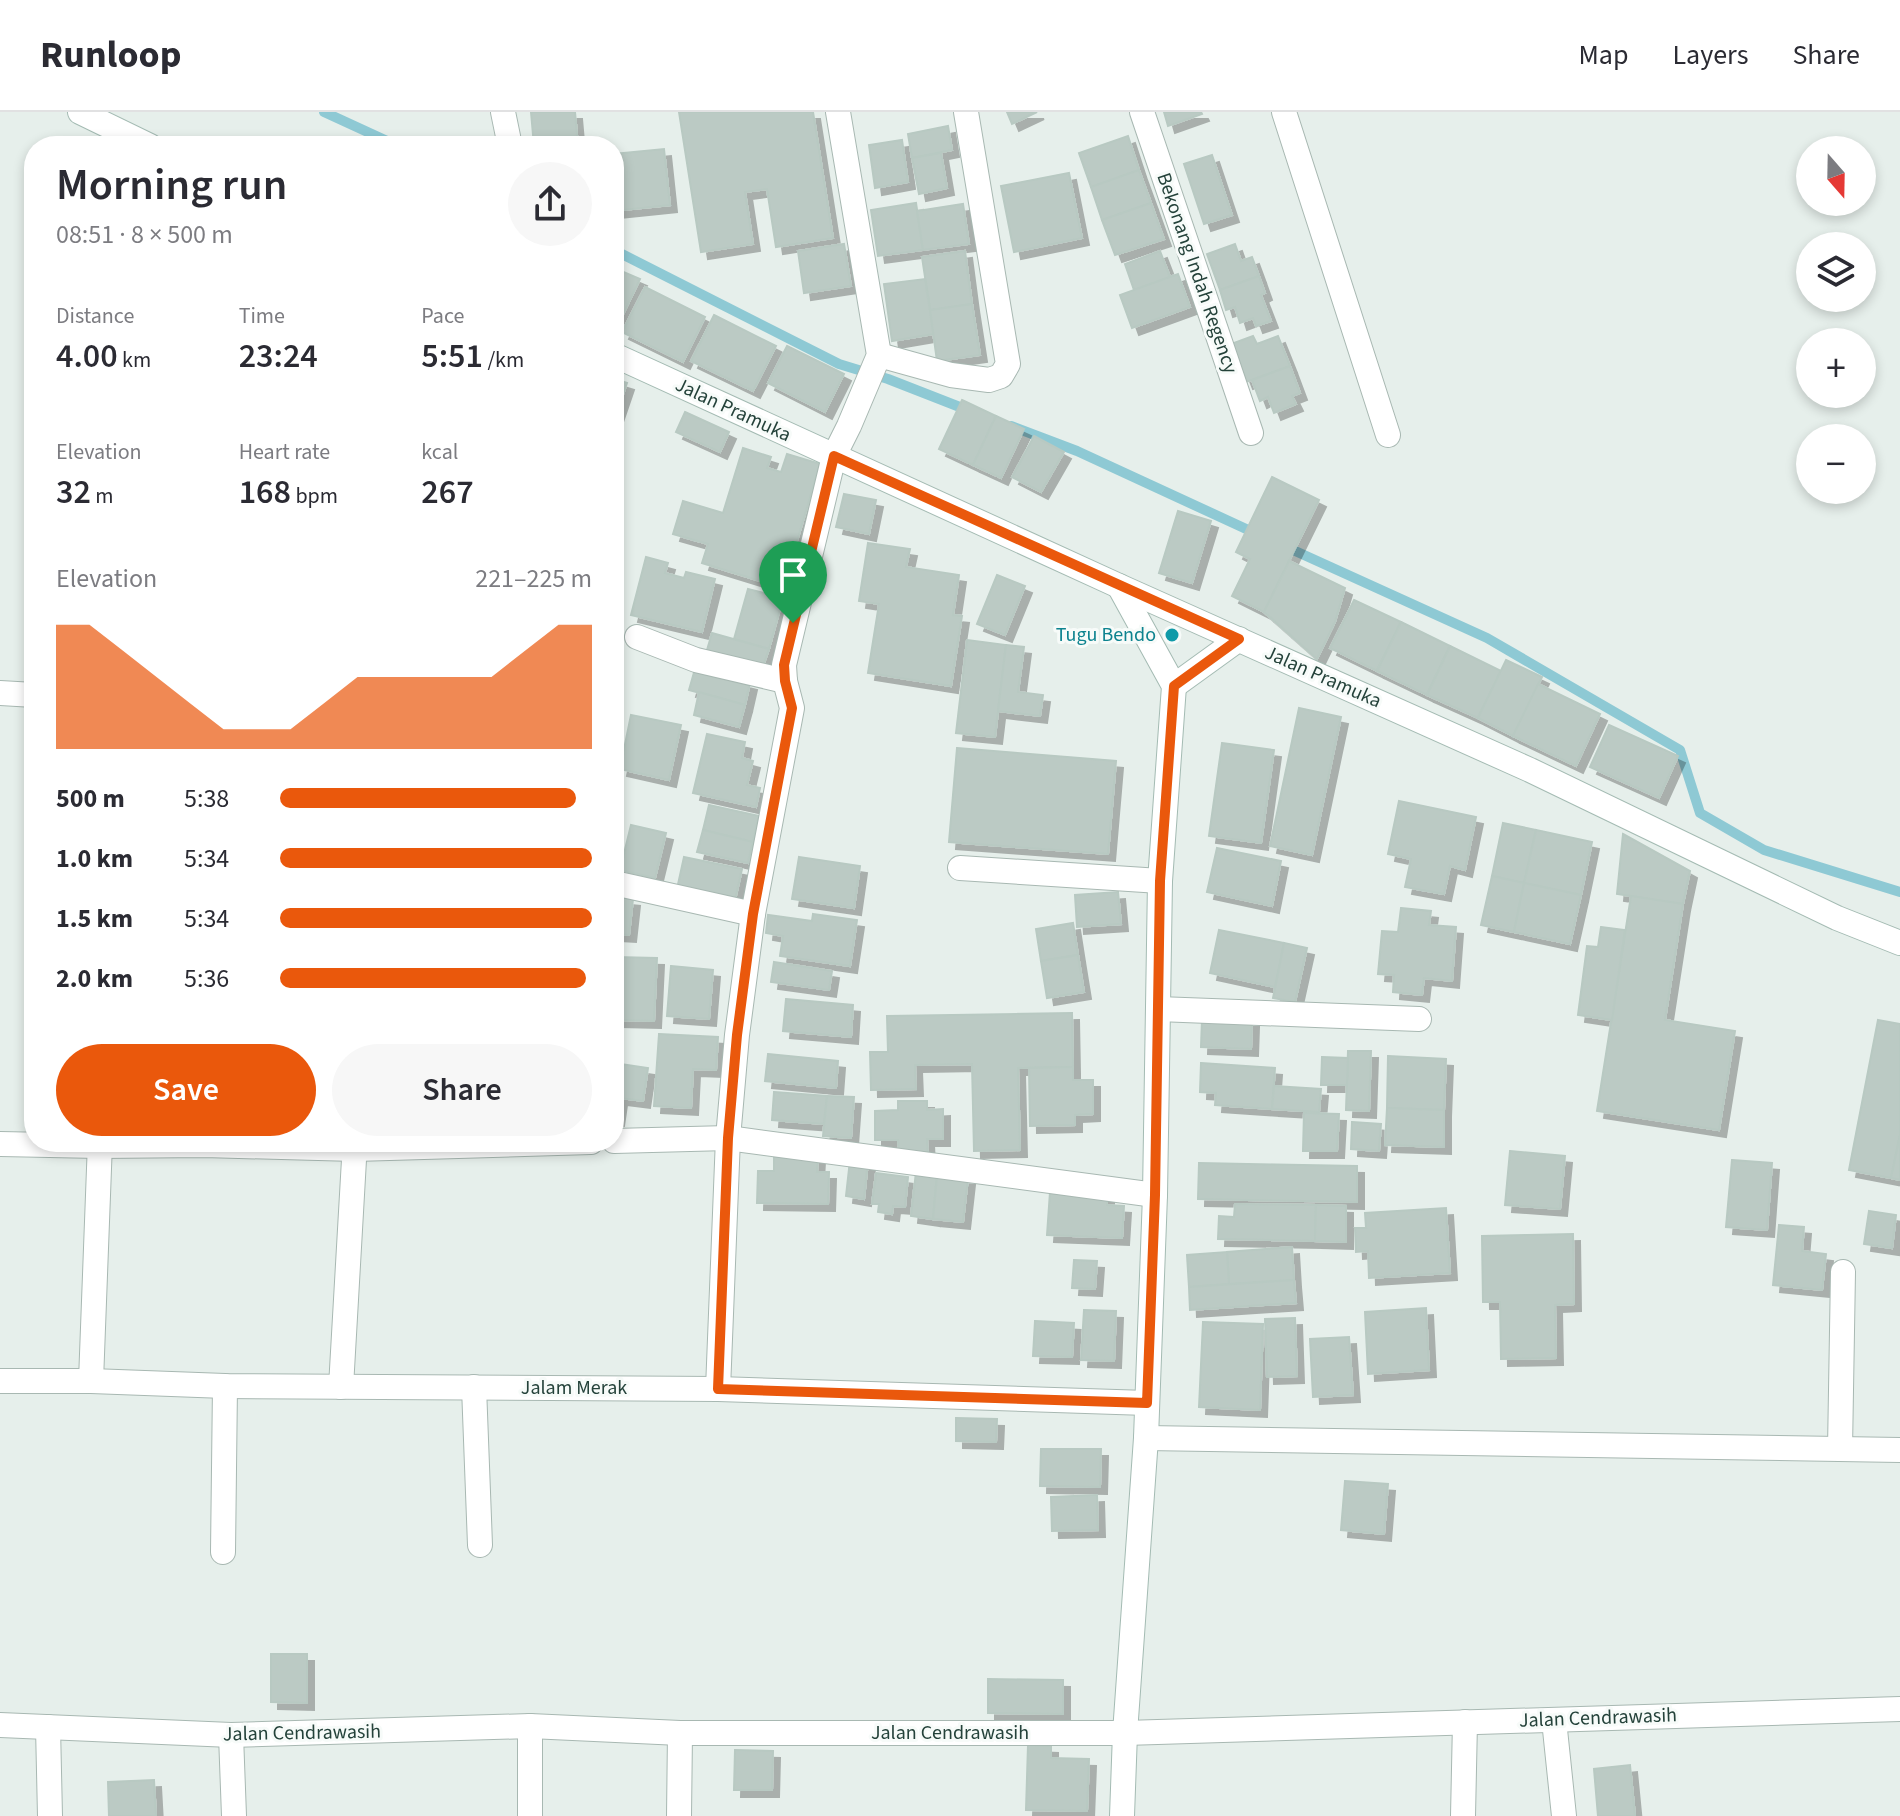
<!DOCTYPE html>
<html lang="en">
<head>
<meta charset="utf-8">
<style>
  :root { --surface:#fff; --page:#f7f7f7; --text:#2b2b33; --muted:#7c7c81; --line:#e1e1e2; --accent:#ea580c }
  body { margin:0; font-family:"Source Sans 3",sans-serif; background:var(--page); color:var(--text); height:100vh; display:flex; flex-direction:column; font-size:30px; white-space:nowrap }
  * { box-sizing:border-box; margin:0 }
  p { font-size:26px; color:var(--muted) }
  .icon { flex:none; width:44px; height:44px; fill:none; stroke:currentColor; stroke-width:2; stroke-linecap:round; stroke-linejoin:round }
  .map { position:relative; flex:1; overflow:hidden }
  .sheet { position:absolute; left:24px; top:24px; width:600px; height:1016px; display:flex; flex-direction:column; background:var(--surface); border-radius:32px; box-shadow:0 4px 12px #0003 }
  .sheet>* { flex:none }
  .needle { width:52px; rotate:160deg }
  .buttons { position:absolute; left:1796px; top:24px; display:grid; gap:16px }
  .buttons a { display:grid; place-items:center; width:80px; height:80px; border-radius:50%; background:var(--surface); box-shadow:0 4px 12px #0003; font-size:40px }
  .pin { position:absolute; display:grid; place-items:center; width:68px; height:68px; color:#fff; margin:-82px -34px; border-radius:50% 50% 50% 0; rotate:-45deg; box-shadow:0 0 8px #0007 }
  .pin .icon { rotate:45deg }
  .round { display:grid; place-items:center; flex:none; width:84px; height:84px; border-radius:42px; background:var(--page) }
  .head { display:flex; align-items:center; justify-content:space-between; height:136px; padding:0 32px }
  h1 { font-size:44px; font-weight:600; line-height:60px }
  .figures { display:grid; grid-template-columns:repeat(3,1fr); gap:12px; height:136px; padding:8px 32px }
  .figures div { display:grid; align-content:center }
  .figures b { font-size:34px; font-weight:600 }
  .figures small { font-size:22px; font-weight:400 }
  .figures p { font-size:22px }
  .chart { height:224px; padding:16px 32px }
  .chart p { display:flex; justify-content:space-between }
  .chart svg { width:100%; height:144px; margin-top:8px; fill:var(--accent); opacity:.7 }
  .action { display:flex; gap:16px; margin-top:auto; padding:16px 32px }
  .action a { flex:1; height:92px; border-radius:48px; background:var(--accent); color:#fff; font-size:32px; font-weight:600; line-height:92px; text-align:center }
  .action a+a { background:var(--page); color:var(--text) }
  ul { padding:0 32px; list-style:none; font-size:26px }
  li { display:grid; grid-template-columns:128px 96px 1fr; align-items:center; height:60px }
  li i { height:20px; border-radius:10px; background:var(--accent) }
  header { display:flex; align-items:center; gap:48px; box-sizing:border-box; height:112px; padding:0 40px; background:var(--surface); border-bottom:2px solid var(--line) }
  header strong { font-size:38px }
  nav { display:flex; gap:44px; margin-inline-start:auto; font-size:28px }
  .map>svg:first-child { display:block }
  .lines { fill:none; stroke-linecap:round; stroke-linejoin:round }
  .stream { stroke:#8ec9d4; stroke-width:10 }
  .building { fill:#bbcac4; stroke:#b8c9c2; stroke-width:2; filter:url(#shadow) }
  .street-casing { stroke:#a8b8b2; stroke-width:26 }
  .secondary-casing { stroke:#a4bbb3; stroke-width:26 }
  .street { stroke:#fff; stroke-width:24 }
  .secondary { stroke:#fff; stroke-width:24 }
  .route-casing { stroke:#fff; stroke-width:16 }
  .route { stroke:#ea580c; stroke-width:10 }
  .culture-dot { fill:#0f9aa8; stroke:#f7fbf9; stroke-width:3 }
  .labels { text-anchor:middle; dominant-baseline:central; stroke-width:6; stroke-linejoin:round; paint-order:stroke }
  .street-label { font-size:20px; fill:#24423a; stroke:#f7fbf9 }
  .culture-label { font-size:20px; fill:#0d838f; stroke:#f7fbf9; text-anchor:end }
</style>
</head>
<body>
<header>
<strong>Runloop</strong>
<nav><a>Map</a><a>Layers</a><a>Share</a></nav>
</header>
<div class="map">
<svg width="1900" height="1704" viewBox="0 0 1900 1704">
  <defs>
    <filter id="shadow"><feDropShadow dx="7" dy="7" stdDeviation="0" flood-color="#0004"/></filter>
  </defs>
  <rect width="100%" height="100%" fill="#e6efeb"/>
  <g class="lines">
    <g class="stream">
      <path d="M324 0 398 34"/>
      <path d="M614 138 839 252 888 267 970 299"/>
      <path d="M1011 314 1077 339 1257 422"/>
      <path d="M1282 433 1487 526 1680 638 1700 701 1764 738 1900 780"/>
    </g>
  </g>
  <g class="building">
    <path d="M531 0H575L578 34H534Z"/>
    <path d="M679 0H813L833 126 776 135 767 77 745 80 753 132 701 140Z"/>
    <path d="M1007 0H1037L1012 12Z"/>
    <path d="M1164 0H1201L1202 2 1168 14Z"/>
    <path d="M948 14 952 38 912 46 908 22Z"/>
    <path d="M1128 24 1139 58 1091 75 1079 41Z"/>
    <path d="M902 28 908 70 875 76 869 33Z"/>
    <path d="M664 37 670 93 614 99V42Z"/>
    <path d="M941 41 947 76 919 82 912 46Z"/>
    <path d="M1212 43 1232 103 1204 112 1184 52Z"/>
    <path d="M1139 58 1151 91 1102 108 1091 75Z"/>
    <path d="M1069 61 1082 126 1014 140 1001 74Z"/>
    <path d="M916 91 923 138 878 144 871 98Z"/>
    <path d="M1151 91 1164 127 1115 143 1102 108Z"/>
    <path d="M963 92 969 132 923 138 917 99Z"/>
    <path d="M844 132 851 174 804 181 798 139Z"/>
    <path d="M1235 132 1241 149 1252 145 1259 164 1220 178 1207 142Z"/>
    <path d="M965 139 972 192 930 198 922 145Z"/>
    <path d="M1160 139 1170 165 1134 178 1125 152Z"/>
    <path d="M614 156 640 167 618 213 614 211Z"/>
    <path d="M1178 162 1190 195 1132 216 1120 183Z"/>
    <path d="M1259 164 1265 181 1261 183 1271 209 1256 214 1253 206 1240 211 1235 195 1226 198 1220 178Z"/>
    <path d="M925 167 934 222 892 229 884 172Z"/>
    <path d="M645 175 705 205 683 250 622 220Z"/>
    <path d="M972 192 980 243 937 249 930 198Z"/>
    <path d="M714 203 776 234 753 279 691 249Z"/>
    <path d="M1253 224 1257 232 1278 224 1290 254 1246 270 1231 232Z"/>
    <path d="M787 234 844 262 825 300 768 271Z"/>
    <path d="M1290 254 1300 281 1292 284 1296 292 1274 301 1268 285 1260 289 1252 268Z"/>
    <path d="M614 267 627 271 614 309Z"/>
    <path d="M962 288 996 304 973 353 939 337Z"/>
    <path d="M685 300 729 320 720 340 676 320Z"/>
    <path d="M996 304 1024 317 1001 366 973 353Z"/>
    <path d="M1034 324 1064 340 1041 380 1012 365Z"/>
    <path d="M743 336 771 345 767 356 781 360 787 342 820 352 783 476 702 451 708 432 673 422 683 389 723 401Z"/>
    <path d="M1272 365 1319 388 1264 500 1232 484 1250 447 1236 440Z"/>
    <path d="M844 382 876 388 869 422 836 415Z"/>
    <path d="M1178 399 1211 409 1192 471 1159 461Z"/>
    <path d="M868 431 910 437 906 455 959 463 953 503 962 504 951 574 868 561 879 492 859 489Z"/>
    <path d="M646 445 668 451 665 461 684 466 686 460 715 467 702 520 631 503Z"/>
    <path d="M1289 449 1345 476 1335 510 1317 547 1264 500Z"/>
    <path d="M997 463 1025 474 1005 523 977 512Z"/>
    <path d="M748 477 783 486 769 537 734 527Z"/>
    <path d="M1354 488 1401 510 1377 559 1330 536Z"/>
    <path d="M1401 510 1450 534 1427 583 1377 559Z"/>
    <path d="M712 521 769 537 763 554 707 538Z"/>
    <path d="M967 528 1006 533 995 625 956 621Z"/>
    <path d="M1006 533 1024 535 1018 580 1043 583 1040 604 998 599Z"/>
    <path d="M1450 534 1501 559 1478 606 1427 583Z"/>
    <path d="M1506 548 1542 565 1513 624 1478 606Z"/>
    <path d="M695 557 750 571 745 593 689 578Z"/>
    <path d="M1538 572 1600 602 1576 654 1513 624Z"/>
    <path d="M699 580 745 593 739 615 694 603Z"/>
    <path d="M1299 596 1341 605 1312 743 1270 734Z"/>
    <path d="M631 603 681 613 669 668 620 657Z"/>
    <path d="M1609 613 1678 644 1659 686 1590 655Z"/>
    <path d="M707 622 745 630 742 646 753 649 747 673 760 676 756 695 693 681Z"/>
    <path d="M1222 631 1274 638 1261 731 1209 724Z"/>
    <path d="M957 636 1116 649 1108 742 949 730Z"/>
    <path d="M1399 689 1476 705 1465 758 1450 754 1444 782 1405 775 1411 747 1388 742Z"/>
    <path d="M709 693 759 704 753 730 703 718Z"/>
    <path d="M1503 711 1536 718 1524 771 1492 764Z"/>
    <path d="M631 713 666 721 655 766 620 758Z"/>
    <path d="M703 718 753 730 748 751 697 740Z"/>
    <path d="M1536 718 1592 730 1581 783 1524 771Z"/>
    <path d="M1623 722 1690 759 1683 792 1617 782Z"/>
    <path d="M1217 736 1281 749 1272 794 1207 780Z"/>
    <path d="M684 745 742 757 735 788 677 777Z"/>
    <path d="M799 745 860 754 854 796 792 787Z"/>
    <path d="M1492 764 1524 771 1514 820 1481 813Z"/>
    <path d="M1524 771 1581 783 1570 832 1514 820Z"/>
    <path d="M1118 780 1121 812 1077 815 1075 783Z"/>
    <path d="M1631 784 1683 792 1665 908 1735 919 1719 1018 1597 999Z"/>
    <path d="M614 785 633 787 629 823 614 822Z"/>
    <path d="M1401 796 1431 799 1429 813 1456 815 1452 869 1424 866 1422 883 1393 880 1394 863 1378 862 1382 819 1398 820Z"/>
    <path d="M813 802 857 808 850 854 780 844 783 824 766 821 768 803 812 809Z"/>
    <path d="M1073 811 1078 843 1041 849 1036 817Z"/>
    <path d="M1601 815 1625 818 1612 908 1578 903 1587 834 1598 835Z"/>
    <path d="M1219 818 1284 831 1275 875 1210 861Z"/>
    <path d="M1284 831 1307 836 1295 890 1273 886Z"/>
    <path d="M1078 843 1084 880 1047 886 1041 849Z"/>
    <path d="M614 845 657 846 654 909 614 908Z"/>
    <path d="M774 850 832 859 829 878 771 870Z"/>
    <path d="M671 854 713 858 709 907 667 904Z"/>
    <path d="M786 887 853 893 851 925 783 919Z"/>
    <path d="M1072 901 1073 955 1018 956 1020 1038 974 1039 972 952 915 953 916 977 871 978 870 940H888L887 904Z"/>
    <path d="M1202 907 1252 908 1251 937 1201 935Z"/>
    <path d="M1878 908 1900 912V1023L1891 1066 1849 1058Z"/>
    <path d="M659 922 718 925 716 958 693 957 691 996 654 994Z"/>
    <path d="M1348 939H1371L1369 999 1346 998Z"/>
    <path d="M768 942 838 949 836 976 765 969Z"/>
    <path d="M1388 944 1446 947 1444 998 1387 996Z"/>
    <path d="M1322 945 1348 946 1347 973H1321Z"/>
    <path d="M614 951 648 956 643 989 620 986 617 1007 614 1006Z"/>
    <path d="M1201 951 1275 956 1272 997 1215 993 1216 981 1200 980Z"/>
    <path d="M1073 955V968H1093V1002L1075 1003V1013L1030 1014 1029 956Z"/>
    <path d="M1274 974 1321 977 1319 1000 1272 997Z"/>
    <path d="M774 980 827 984 824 1012 772 1008Z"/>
    <path d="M827 984 854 985 851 1026 823 1024Z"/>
    <path d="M898 989H927V998L943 997V1027H927L928 1044 899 1045 898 1028H875V999L898 998Z"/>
    <path d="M1387 996 1444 998V1035L1385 1033Z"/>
    <path d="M1304 1001 1339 1002 1337 1039H1303Z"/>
    <path d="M1352 1010 1381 1012 1379 1039 1351 1037Z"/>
    <path d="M1900 1023V1068L1891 1066Z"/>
    <path d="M1510 1039 1565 1044 1560 1097 1505 1093Z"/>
    <path d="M774 1043H818L817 1060H829L828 1092 757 1091 758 1059H774Z"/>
    <path d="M850 1048 868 1050 864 1087 846 1084Z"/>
    <path d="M1732 1048 1772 1051 1767 1118 1726 1115Z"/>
    <path d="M1199 1051 1357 1054V1090L1198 1087Z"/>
    <path d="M916 1060 937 1063 933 1107 911 1104Z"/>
    <path d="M876 1061 908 1065 905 1095 893 1094 892 1102 878 1100 879 1092H872Z"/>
    <path d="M937 1063 968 1066 963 1110 933 1107Z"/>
    <path d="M1050 1080 1107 1083V1093L1124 1094 1122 1126 1047 1123Z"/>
    <path d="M1235 1092 1316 1093 1315 1129 1218 1127 1219 1104 1234 1105Z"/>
    <path d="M1316 1093 1346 1094V1130L1315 1129Z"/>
    <path d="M1446 1096 1450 1161 1369 1166 1368 1139 1356 1140 1355 1116H1366L1365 1101Z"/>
    <path d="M1869 1099 1896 1103 1892 1136 1864 1132Z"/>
    <path d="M1779 1113 1804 1115 1802 1139 1826 1142 1822 1178 1773 1173Z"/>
    <path d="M1573 1122 1574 1192 1555 1193 1556 1246 1501 1247 1500 1190H1483L1482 1124Z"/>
    <path d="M1292 1135 1294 1168 1229 1172 1227 1140Z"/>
    <path d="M1227 1140 1229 1172 1189 1175 1187 1143Z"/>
    <path d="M1074 1148 1097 1149 1095 1177 1072 1176Z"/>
    <path d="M1294 1168 1296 1191 1190 1198 1189 1175Z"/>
    <path d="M1426 1196 1429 1258 1368 1262 1365 1200Z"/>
    <path d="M1084 1198 1116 1199 1114 1249 1081 1248Z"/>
    <path d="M1295 1206 1297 1264 1267 1265 1265 1207Z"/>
    <path d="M1035 1209 1074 1211 1072 1245 1033 1244Z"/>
    <path d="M1203 1210 1263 1212 1260 1298 1199 1295Z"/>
    <path d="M1349 1225 1353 1283 1313 1285 1310 1227Z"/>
    <path d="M956 1306 997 1307 996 1330 956 1329Z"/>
    <path d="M1041 1337H1101L1100 1375 1040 1374Z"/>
    <path d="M1345 1369 1388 1372 1384 1422 1341 1418Z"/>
    <path d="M1097 1383 1098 1418 1052 1419 1051 1385Z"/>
    <path d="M271 1542H307V1591L271 1590Z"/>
    <path d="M988 1567 1063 1568V1602L988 1601Z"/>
    <path d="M1028 1633 1051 1634V1646L1089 1647 1087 1699 1026 1698Z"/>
    <path d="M735 1638 773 1639 772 1678H734Z"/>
    <path d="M1630 1653 1635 1704H1598L1594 1657Z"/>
    <path d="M154 1668 156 1704H109L108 1670Z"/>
  </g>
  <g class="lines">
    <defs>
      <g id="street">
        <path d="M503 0 510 34"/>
        <path d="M1142 0 1251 321"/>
        <path d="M1284 0 1388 323"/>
        <path d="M879 243 951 263 989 268 1001 264 1008 252 966 0"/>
        <path d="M637 525 696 548 785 569"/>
        <path d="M0 581 34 583"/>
        <path d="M960 756 1160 769"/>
        <path d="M614 771 753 802"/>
        <path d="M1158 897 1419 907"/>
        <path d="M614 1029 728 1026 1155 1083"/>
        <path d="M0 1032 99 1034 204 1033 355 1037 591 1030"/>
        <path d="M0 1269H91L225 1274 718 1277 1147 1291"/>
        <path d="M91 1269 100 1030"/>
        <path d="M341 1275 355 1030"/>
        <path d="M474 1275 480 1433"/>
        <path d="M718 1277 728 1026 737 923 753 802 792 596 785 569 784 553 834 344 849 314 879 243 838 0"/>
        <path d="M1146 1326 1900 1338"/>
        <path d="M1840 1337 1843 1160"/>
        <path d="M223 1440 225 1274"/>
        <path d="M1554 1608 1564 1704"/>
        <path d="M0 1613 231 1623 530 1614 680 1621H1125L1900 1597"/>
        <path d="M530 1614V1704"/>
        <path d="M48 1615 50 1704"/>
        <path d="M231 1623 234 1704"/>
        <path d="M679 1704 680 1621"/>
        <path d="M1463 1704 1465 1610"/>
      </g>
      <g id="secondary">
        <path d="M80 0 150 34"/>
        <path d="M614 243 1119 474 1530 658 1837 806 1900 831"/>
        <path d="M1119 474 1174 574 1160 769 1155 1083 1146 1326 1125 1621 1122 1704"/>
        <path d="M1174 574 1239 527"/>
      </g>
    </defs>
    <use href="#street" class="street-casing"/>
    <use href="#secondary" class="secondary-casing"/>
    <use href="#street" class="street"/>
    <use href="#secondary" class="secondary"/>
  </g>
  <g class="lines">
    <defs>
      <path id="route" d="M834 344 1239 527 1174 574 1160 769 1155 1083 1147 1291 718 1277 728 1026 737 923 753 802 792 596 785 569 784 553Z"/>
    </defs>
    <use href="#route" class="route-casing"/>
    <use href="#route" class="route"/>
  </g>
  <circle class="culture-dot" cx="1172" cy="523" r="8"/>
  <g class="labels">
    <g class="street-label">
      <text transform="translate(1197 161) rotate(71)">Bekonang Indah Regency</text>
      <text transform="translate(733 298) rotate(25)">Jalan Pramuka</text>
      <text transform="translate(1323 565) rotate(24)">Jalan Pramuka</text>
      <text x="574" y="1276">Jalam Merak</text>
      <text transform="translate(1598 1606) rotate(-2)">Jalan Cendrawasih</text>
      <text transform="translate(302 1621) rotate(-1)">Jalan Cendrawasih</text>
      <text x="950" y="1621">Jalan Cendrawasih</text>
    </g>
    <g class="culture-label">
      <text x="1156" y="523">Tugu Bendo</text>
    </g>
  </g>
</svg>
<div class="buttons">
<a><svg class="needle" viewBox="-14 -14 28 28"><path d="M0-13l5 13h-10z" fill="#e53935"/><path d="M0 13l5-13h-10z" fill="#7c7c81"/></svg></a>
<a><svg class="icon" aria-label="layers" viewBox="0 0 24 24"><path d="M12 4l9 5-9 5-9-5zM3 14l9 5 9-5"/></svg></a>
<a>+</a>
<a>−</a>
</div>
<div class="pin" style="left:793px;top:511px;background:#1e9e55"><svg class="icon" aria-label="arrive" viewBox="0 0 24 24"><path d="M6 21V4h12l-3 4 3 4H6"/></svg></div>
<section class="sheet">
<div class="head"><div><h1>Morning run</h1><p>08:51 · 8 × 500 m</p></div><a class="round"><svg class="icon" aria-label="share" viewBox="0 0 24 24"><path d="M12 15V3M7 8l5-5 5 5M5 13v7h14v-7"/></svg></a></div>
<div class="figures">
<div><p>Distance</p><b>4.00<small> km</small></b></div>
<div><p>Time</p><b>23:24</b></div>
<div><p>Pace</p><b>5:51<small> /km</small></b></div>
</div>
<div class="figures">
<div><p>Elevation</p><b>32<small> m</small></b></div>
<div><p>Heart rate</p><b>168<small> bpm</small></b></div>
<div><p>kcal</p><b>267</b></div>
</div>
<div class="chart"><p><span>Elevation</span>221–225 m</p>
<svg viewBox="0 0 160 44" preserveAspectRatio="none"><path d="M0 44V6L10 6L20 14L30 22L40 30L50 38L60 38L70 38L80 30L90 22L100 22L110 22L120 22L130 22L140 14L150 6L160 6V44z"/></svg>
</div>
<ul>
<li><b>500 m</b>5:38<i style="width:95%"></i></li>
<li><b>1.0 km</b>5:34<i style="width:100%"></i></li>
<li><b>1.5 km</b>5:34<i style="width:100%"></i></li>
<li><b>2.0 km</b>5:36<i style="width:98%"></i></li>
</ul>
<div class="action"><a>Save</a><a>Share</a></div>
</section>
</div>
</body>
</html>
